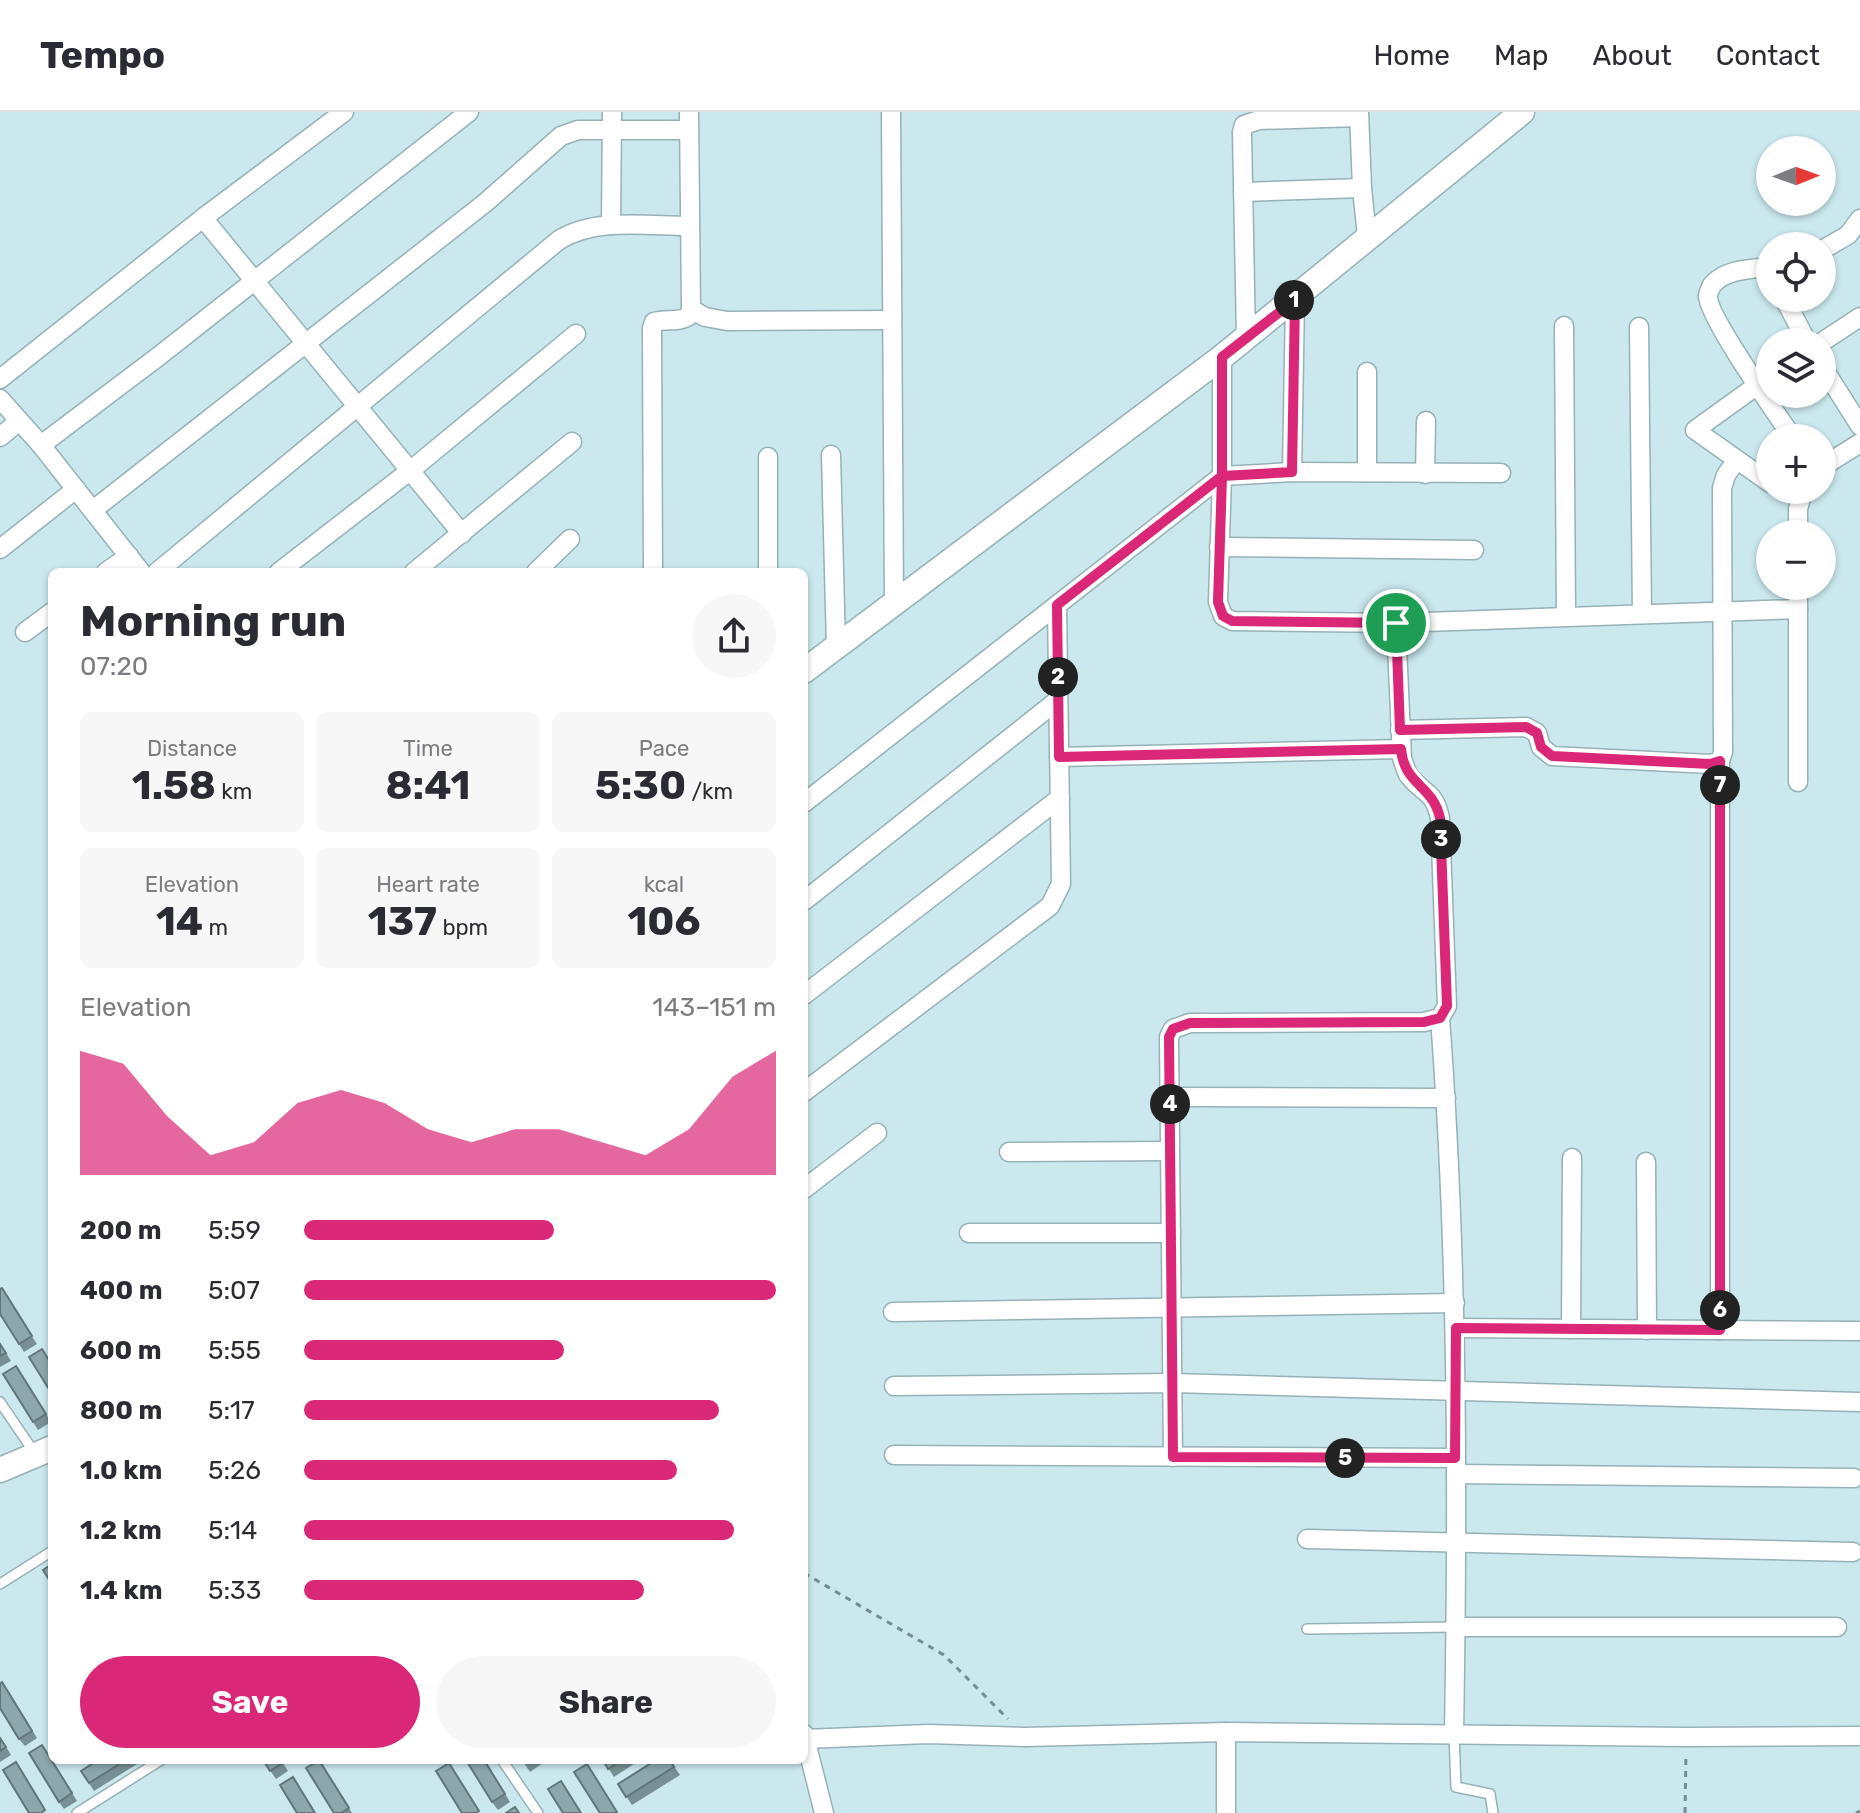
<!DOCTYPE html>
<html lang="en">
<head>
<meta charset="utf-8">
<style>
  :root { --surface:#fff; --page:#f7f7f7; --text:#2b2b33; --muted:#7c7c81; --line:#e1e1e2; --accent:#db2777 }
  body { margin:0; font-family:Rubik,sans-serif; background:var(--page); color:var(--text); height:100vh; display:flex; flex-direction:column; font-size:30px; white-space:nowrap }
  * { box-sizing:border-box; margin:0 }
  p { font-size:26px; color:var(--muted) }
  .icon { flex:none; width:44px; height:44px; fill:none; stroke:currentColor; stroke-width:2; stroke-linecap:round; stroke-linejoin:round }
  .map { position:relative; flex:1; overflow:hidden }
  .drawer { position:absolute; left:48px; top:456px; width:760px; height:1196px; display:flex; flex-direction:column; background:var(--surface); border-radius:12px; box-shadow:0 2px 6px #0004 }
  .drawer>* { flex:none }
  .needle { width:52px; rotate:89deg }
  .tools { position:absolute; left:1756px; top:24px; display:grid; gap:16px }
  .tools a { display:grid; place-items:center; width:80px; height:80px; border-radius:50%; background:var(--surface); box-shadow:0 2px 6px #0004; font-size:40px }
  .pin { position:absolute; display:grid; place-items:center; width:68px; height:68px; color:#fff; margin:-34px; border:4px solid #fff; border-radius:50%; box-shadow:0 2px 8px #0007 }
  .km { position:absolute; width:40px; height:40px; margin:-20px; border-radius:50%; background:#222; color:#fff; font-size:22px; line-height:40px; text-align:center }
  .round { display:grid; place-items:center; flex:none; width:84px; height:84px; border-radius:42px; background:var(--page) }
  .summary { display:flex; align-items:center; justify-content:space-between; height:136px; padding:0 32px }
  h1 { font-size:44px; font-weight:700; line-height:60px }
  .figures { display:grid; grid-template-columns:repeat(3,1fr); gap:12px; height:136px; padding:8px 32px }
  .figures div { display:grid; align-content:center; border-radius:12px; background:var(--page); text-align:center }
  .figures b { font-size:40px; font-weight:700 }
  .figures small { font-size:22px; font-weight:400 }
  .figures p { font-size:22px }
  .chart { height:224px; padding:16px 32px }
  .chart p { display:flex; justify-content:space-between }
  .chart svg { width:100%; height:144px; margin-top:8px; fill:var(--accent); opacity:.7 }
  .action { display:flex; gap:16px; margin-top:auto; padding:16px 32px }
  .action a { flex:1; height:92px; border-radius:48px; background:var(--accent); color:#fff; font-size:32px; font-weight:700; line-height:92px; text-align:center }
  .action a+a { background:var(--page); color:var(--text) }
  ul { padding:0 32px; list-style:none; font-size:26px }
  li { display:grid; grid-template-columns:128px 96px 1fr; align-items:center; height:60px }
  li i { height:20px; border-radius:10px; background:var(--accent) }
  header { display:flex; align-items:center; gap:48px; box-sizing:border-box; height:112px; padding:0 40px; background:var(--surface); border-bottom:2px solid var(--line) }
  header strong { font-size:38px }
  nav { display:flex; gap:44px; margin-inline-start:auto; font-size:28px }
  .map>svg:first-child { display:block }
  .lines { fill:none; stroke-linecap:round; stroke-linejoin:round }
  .service-casing { stroke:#96b2b7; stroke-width:12 }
  .minor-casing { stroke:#96b2b7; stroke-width:21 }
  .tertiary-casing { stroke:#96b2b7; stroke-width:27 }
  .path { stroke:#778c91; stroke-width:3; stroke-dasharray:6 6; stroke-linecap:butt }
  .service { stroke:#fff; stroke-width:9 }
  .minor { stroke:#fff; stroke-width:18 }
  .tertiary { stroke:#fff; stroke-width:24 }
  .wall { fill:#789095 }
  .building { fill:#8ca8ad; stroke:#627679; stroke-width:2 }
  .route-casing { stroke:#fff; stroke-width:16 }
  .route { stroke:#db2777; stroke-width:10 }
</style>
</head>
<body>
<header>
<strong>Tempo</strong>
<nav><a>Home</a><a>Map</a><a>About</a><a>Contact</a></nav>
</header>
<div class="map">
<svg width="1860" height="1701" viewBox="0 0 1860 1701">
  <rect width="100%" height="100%" fill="#cae8ee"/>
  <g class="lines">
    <defs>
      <g id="service">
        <path d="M0 1290 34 1340"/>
        <path d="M0 1472 52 1439"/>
        <path d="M1307 1517 1455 1515"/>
        <path d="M1454 1622 1456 1675 1490 1682 1493 1701"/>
        <path d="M502 1648 538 1701"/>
        <path d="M77 1701 161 1648"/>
      </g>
      <g id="minor">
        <path d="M891 0 894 493"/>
        <path d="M1359 0 1362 76 1367 125"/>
        <path d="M1243 80 1362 76"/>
        <path d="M203 106 462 422"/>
        <path d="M611 113 612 0"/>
        <path d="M1822 138 1848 123 1860 107"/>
        <path d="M1770 155C1752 157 1725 157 1712 173 1711 175 1708 181 1708 184 1707 203 1778 304 1793 326"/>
        <path d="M1784 186 1807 230"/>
        <path d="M691 197 705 205 727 209 892 208"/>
        <path d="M1564 214 1566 504"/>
        <path d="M1639 215 1642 502"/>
        <path d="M1246 226 1242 20 1244 13 1259 8 1359 5"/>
        <path d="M1822 230 1860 205"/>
        <path d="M1222 245V364L1218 490 1223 504 1232 509 1396 511 1798 497"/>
        <path d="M1822 254 1860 314"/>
        <path d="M1770 264 1695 318 1770 371"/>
        <path d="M0 267 203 106 344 0"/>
        <path d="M0 287 41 333 141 460"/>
        <path d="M0 325 19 309"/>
        <path d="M41 333 159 244 469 0"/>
        <path d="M831 343 836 535"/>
        <path d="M768 345V460"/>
        <path d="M1822 355 1860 331"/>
        <path d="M1292 360 1295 188"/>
        <path d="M1367 360V260"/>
        <path d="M1425 362 1426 309"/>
        <path d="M93 398 485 91 561 24 578 18H689"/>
        <path d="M1798 422V397L1803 378"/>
        <path d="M1219 435 1474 438"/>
        <path d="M0 437 76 377"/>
        <path d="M106 460 129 444"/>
        <path d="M157 460 559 128C596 105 648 114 690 114"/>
        <path d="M279 460 411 358 576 222"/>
        <path d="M414 460 572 330"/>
        <path d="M536 460 570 427"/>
        <path d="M653 460 652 216 654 210C666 206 679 211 689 204L691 197 689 0"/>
        <path d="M25 520 52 500"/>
        <path d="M1400 618 1526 615 1537 621 1541 635 1552 644 1710 652 1720 649 1723 640 1722 376 1726 363 1736 349"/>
        <path d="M1059 645 1401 637"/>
        <path d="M1720 649V1218"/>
        <path d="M1798 670V474"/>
        <path d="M804 691 1222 364 1292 360 1501 361"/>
        <path d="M804 789 1058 588"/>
        <path d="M804 883 1060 686"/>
        <path d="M1440 906C1458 1145 1458 1383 1454 1622"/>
        <path d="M804 980 1050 794 1061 772 1057 493"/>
        <path d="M1170 985 1446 986"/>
        <path d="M1009 1040 1170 1039"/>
        <path d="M1646 1050 1647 1218"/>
        <path d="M804 1077 877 1021"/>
        <path d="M969 1121H1171"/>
        <path d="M893 1200 1455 1191"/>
        <path d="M1456 1216 1860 1219"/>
        <path d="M1571 1217 1572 1046"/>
        <path d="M894 1274 1172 1271 1859 1290"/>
        <path d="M894 1343 1455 1346"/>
        <path d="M1173 1345 1169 925 1173 917 1190 911 1424 910 1440 906 1447 894 1440 706C1434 678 1424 683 1409 664 1406 660 1404 651 1402 646L1396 511"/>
        <path d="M1456 1362 1854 1366"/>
        <path d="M1307 1427 1853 1440"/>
        <path d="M1455 1515H1837"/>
        <path d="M1226 1620V1701"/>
        <path d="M804 1622 824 1701"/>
        <path d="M805 1627 928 1622 1026 1625 1226 1620 1686 1625 1860 1624"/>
      </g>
      <g id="tertiary">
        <path d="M804 559 1222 245 1522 0"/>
        <path d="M0 1358 52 1336"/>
      </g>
    </defs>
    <use href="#service" class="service-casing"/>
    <use href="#minor" class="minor-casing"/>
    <use href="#tertiary" class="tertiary-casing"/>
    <g class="path">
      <path d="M804 1461 944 1543 1008 1607"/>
      <path d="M1685 1701 1686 1641"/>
      <path d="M1856 1701 1860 1699"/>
    </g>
    <use href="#service" class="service"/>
    <use href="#minor" class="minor"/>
    <use href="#tertiary" class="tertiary"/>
  </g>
  <g class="wall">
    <path d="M0 1177 37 1232 24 1240 19 1232Z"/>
    <path d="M0 1231 11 1249 0 1255Z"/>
    <path d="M21 1262 51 1310 38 1318 33 1310Z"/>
    <path d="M8 1578 37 1626 25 1634 19 1627Z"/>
    <path d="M0 1625 11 1643 0 1650Z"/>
    <path d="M47 1641 77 1689 64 1697 59 1690Z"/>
    <path d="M98 1648H142V1649L94 1679 81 1659Z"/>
    <path d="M263 1648H281L288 1659 276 1667Z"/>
    <path d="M319 1648 352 1701H334Z"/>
    <path d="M485 1648 510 1690 498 1698 492 1690Z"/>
    <path d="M522 1648H541L543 1651 530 1660Z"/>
    <path d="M603 1648H640L614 1665Z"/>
    <path d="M670 1648 680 1663 632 1693 618 1672Z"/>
  </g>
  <g class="building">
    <path d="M2 1176 32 1224 19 1232 0 1202V1177Z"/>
    <path d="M0 1232 6 1241 0 1244Z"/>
    <path d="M42 1237 52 1253V1282L29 1245Z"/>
    <path d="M16 1254 46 1302 33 1310 3 1262Z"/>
    <path d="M52 1452V1472L43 1458Z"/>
    <path d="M2 1570 32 1619 19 1627 0 1596V1572Z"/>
    <path d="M0 1626 6 1635 0 1639Z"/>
    <path d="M42 1633 72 1681 59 1690 29 1641Z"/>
    <path d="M98 1648H126L89 1671 81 1659Z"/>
    <path d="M263 1648H281L283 1651 270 1659Z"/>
    <path d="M319 1648 349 1696 341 1701H334L306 1656Z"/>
    <path d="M466 1648H484L505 1682 492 1690Z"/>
    <path d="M603 1648H622L608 1657Z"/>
    <path d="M656 1648H670L674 1655 626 1685 618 1672Z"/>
    <path d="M16 1650 45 1698 41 1701H29L3 1658Z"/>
    <path d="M449 1651 479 1699 476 1701H462L436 1659Z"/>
    <path d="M587 1652 617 1700 616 1701H600L574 1660Z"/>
    <path d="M293 1665 315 1701H297L280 1673Z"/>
    <path d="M561 1669 581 1701H563L548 1677Z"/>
    <path d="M515 1695 519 1701H506Z"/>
  </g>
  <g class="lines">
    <defs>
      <path id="route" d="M1396 511 1232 509 1223 504 1218 490 1222 364V245L1295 188 1292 360 1222 364 1057 493 1059 645 1401 637C1404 673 1433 673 1440 706L1447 894 1440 906 1424 910 1190 911 1173 917 1169 925 1173 1345 1455 1346 1456 1216 1720 1218V649L1710 652 1552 644 1541 635 1537 621 1526 615 1400 618 1396 511"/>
    </defs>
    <use href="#route" class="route-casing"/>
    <use href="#route" class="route"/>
  </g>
</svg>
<div class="tools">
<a><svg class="needle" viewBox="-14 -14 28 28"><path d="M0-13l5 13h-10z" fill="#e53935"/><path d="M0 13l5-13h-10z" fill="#7c7c81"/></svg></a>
<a><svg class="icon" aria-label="locate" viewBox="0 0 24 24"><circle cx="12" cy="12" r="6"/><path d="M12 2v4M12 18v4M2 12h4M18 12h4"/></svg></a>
<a><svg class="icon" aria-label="layers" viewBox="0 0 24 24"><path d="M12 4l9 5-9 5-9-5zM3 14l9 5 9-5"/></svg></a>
<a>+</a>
<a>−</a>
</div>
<div class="pin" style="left:1396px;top:511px;background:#1e9e55"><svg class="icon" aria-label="arrive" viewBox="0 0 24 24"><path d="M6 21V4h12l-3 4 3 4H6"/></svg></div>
<b class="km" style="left:1294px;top:188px">1</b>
<b class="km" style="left:1058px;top:565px">2</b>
<b class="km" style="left:1441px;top:727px">3</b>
<b class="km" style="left:1170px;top:992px">4</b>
<b class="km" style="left:1345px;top:1346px">5</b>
<b class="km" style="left:1720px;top:1198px">6</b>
<b class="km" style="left:1720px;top:673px">7</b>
<section class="drawer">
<div class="summary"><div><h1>Morning run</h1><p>07:20</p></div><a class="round"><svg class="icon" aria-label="share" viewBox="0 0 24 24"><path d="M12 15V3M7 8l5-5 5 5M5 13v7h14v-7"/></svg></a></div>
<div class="figures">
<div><p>Distance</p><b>1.58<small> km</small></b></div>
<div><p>Time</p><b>8:41</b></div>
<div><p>Pace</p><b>5:30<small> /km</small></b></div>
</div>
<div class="figures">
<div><p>Elevation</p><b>14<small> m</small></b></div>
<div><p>Heart rate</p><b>137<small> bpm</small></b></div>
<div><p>kcal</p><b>106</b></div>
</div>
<div class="chart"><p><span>Elevation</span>143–151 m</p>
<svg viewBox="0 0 160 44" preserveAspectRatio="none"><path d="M0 44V6L10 10L20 26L30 38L40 34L50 22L60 18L70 22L80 30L90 34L100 30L110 30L120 34L130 38L140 30L150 14L160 6V44z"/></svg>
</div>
<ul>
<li><b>200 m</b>5:59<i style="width:53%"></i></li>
<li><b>400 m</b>5:07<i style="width:100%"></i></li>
<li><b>600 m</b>5:55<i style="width:55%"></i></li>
<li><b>800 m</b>5:17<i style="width:88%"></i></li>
<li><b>1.0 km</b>5:26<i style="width:79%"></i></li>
<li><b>1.2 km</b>5:14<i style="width:91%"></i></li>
<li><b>1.4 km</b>5:33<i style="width:72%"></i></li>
</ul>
<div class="action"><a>Save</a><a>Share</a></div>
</section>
</div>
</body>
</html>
